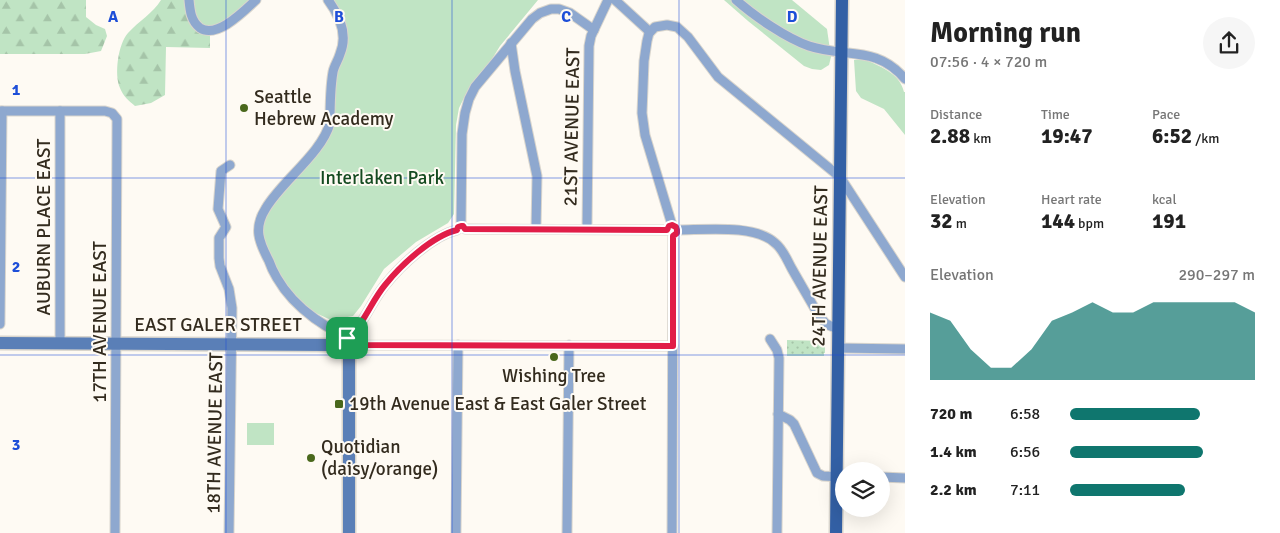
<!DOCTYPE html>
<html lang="en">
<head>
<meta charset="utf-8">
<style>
  :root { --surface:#fff; --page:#f6f6f6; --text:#222; --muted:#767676; --accent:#0f766e }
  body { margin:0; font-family:Signika,sans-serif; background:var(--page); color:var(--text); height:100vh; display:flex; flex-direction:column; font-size:19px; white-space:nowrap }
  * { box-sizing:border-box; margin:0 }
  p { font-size:16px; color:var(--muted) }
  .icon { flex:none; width:28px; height:28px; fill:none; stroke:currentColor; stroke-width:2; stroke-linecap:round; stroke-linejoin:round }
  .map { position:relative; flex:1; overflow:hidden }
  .details { display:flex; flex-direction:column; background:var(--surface); width:375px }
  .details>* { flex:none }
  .fabs { position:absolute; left:835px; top:462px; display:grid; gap:10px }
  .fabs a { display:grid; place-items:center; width:55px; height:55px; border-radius:50%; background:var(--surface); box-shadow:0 5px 20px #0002; font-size:25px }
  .pin { position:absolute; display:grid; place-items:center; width:42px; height:42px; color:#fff; margin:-21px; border-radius:10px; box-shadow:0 2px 8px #0006 }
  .round { display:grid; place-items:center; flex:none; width:52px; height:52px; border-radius:26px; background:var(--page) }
  .head { display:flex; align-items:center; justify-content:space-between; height:85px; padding:0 25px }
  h1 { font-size:28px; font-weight:700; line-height:38px }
  .stats { display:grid; grid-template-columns:repeat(3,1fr); gap:8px; height:85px; padding:5px 25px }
  .stats div { display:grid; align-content:center }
  .stats b { font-size:21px; font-weight:700 }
  .stats small { font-size:14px; font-weight:400 }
  .stats p { font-size:14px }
  .chart { height:140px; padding:10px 25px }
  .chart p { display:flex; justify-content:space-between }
  .chart svg { width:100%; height:90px; margin-top:5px; fill:var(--accent); opacity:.7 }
  ul { padding:0 25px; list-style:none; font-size:16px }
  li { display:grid; grid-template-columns:80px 60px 1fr; align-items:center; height:38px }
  li i { height:12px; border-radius:6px; background:var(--accent) }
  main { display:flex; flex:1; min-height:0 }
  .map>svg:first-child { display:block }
  .green { fill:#c0e4c4 }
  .forest { fill:url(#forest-firs) }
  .garden { fill:url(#garden-dots) }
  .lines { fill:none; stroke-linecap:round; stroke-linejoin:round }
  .street-casing { stroke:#d9d5cd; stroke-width:11 }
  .secondary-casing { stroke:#d9d5cd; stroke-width:15 }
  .primary-casing { stroke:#d9d5cd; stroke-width:15 }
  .street { stroke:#8ea8cf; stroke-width:9 }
  .secondary { stroke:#5a7fb7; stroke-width:12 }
  .primary { stroke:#3360a5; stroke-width:12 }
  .route-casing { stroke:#fff; stroke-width:10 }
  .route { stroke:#e11d48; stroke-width:6 }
  .grid { fill:none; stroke:#1d4ed8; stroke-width:1; stroke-opacity:0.55 }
  .poi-dot { fill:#4a681c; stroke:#fefaf3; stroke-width:2 }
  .labels { text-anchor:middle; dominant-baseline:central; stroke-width:4; stroke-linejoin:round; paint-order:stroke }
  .poi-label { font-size:19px; fill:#332b1e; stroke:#fefaf3; text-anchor:start }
  .street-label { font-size:19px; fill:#332b1e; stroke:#fefaf3 }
  .park-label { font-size:19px; fill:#144a20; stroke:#fefaf3 }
  .grid-label { font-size:16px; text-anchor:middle; font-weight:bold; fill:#1d4ed8; stroke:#fefaf3; stroke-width:4; stroke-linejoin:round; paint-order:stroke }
</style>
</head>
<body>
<main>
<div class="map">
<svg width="905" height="533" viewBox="0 0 905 533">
  <defs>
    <pattern id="forest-firs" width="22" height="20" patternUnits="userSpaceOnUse" patternTransform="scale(1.25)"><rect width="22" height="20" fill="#c0e4c4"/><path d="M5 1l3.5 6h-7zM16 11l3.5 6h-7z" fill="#a5c4a8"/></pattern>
    <pattern id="garden-dots" width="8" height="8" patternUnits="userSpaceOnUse" patternTransform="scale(1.25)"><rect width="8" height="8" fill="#c0e4c4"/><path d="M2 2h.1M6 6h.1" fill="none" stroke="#a5c4a8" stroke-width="1.8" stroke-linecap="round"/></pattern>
  </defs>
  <rect width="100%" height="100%" fill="#fefaf3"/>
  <g class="green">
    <path d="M189 0H256L219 29 196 24Z"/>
    <path d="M328 0H538L500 46 484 72 469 88 459 108 456 125 454 214 448 223 416 242 384 269 361 306 353 316 331 320 298 305 261 246V218L324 136 331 82 343 43Z"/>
    <path d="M724 0H792L827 29 831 57 829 65 821 70 812 69 804 66 748 21Z"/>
    <path d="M864 59C879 66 900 73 904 92H905V135L884 109 861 98 856 91 854 60Z"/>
    <rect x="247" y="423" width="27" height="22"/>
  </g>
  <g class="forest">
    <path d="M0 0H86V17L96 25 105 29 107 36 101 51 85 54H0Z"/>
    <path d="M161 0H189L191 17 210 31V48L166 47 165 95 151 103 135 106C129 101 123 96 120 88 114 75 118 44 128 33 139 21 153 13 161 0Z"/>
  </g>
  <path class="garden" d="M787 340 825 341V353H824V356H787Z"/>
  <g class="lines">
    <defs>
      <g id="street">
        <path d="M189 0C190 11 191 21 200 28 217 39 244 11 256 0"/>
        <path d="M328 0C340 16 348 35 340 54 338 61 334 66 333 72 330 89 330 106 330 123 322 153 282 181 266 208 253 228 259 242 269 261 271 267 274 273 277 278 296 311 329 330 363 345L673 346"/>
        <path d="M615 0 650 32"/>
        <path d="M736 0C754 16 786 38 809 46 844 58 877 45 905 79"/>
        <path d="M511 43 515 71 537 176 536 229"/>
        <path d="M0 111H105L112 113 117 119 115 533"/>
        <path d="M672 225 645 135 642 113 644 61 647 41 649 33 655 27 667 25 677 27 688 37 718 77 840 177 905 277"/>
        <path d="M461 226 462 134 465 113 469 99 475 87 511 44 532 19 540 13 551 9H559L570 13 594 30"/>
        <path d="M465 229 667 230"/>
        <path d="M587 229 589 46 591 36 608 0"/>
        <path d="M677 230C705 230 755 224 775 243 783 249 787 260 792 269 801 285 810 300 819 316L826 324 838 329"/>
        <path d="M0 324 2 111"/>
        <path d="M347 338C352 333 357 329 360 324 369 311 375 297 385 285 401 265 432 236 457 230"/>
        <path d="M770 339 777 350 779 358 777 533"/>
        <path d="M60 344V111"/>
        <path d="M838 348 905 349"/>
        <path d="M778 414 790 420 794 424 817 473 823 476 844 477"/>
        <path d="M881 477 905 478"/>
        <path d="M229 533 232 308 229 289 220 266 219 258V238L226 227 218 209 221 171 230 165"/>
        <path d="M456 533 458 345"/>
        <path d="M567 533 569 345"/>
        <path d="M672 533 673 236"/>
      </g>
      <path id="secondary" d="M0 343 332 345 347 338 349 354V533"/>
      <path id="primary" d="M836 533 842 0"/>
    </defs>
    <use href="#street" class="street-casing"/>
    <use href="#secondary" class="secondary-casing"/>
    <use href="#primary" class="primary-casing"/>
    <use href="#street" class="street"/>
    <use href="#secondary" class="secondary"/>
    <use href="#primary" class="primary"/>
  </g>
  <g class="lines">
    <defs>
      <path id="route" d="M672 225 676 227 677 230V233L673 236V346L363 345 347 338C352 333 357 329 360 324 369 311 375 297 385 285 401 265 432 236 457 230L458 227 461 226H463L465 229 667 230 669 226Z"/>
    </defs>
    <use href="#route" class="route-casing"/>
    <use href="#route" class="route"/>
  </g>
  <path class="grid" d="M226 0V533M452 0V533M679 0V533M0 178H905M0 355H905"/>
  <g class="poi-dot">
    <circle cx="244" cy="108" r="5"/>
    <circle cx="554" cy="357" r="5"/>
    <rect x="334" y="399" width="10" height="10" rx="2.5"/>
    <circle cx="311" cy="458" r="5"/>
  </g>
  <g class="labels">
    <g class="poi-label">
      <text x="254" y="97">Seattle<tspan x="254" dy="22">Hebrew Academy</tspan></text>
      <text x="554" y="376" text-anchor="middle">Wishing Tree</text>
      <text x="349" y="404">19th Avenue East &amp; East Galer Street</text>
      <text x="321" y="447">Quotidian<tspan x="321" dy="22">(daisy/orange)</tspan></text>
    </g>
    <g class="street-label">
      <text transform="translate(572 127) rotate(-89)">21ST AVENUE EAST</text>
      <text transform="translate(44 227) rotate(-90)">AUBURN PLACE EAST</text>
      <text transform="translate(820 266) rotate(-89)">24TH AVENUE EAST</text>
      <text transform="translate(100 322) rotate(-90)">17TH AVENUE EAST</text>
      <text x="218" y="325">EAST GALER STREET</text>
      <text transform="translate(215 433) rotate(-89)">18TH AVENUE EAST</text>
    </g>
    <g class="park-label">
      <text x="382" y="178">Interlaken Park</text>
    </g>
  </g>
  <g class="grid-label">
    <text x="113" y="22">A</text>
    <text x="339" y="22">B</text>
    <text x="566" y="22">C</text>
    <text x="792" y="22">D</text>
    <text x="16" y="95">1</text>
    <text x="16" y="272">2</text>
    <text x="16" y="450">3</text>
  </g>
</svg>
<div class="fabs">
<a><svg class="icon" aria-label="layers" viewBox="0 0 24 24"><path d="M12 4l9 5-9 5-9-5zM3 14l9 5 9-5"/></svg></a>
</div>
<div class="pin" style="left:347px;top:338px;background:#1e9e55"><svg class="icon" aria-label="arrive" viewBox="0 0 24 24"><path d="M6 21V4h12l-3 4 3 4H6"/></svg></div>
</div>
<section class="details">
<div class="head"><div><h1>Morning run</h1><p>07:56 · 4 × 720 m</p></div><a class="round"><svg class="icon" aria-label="share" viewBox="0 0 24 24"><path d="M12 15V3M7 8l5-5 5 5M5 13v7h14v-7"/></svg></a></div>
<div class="stats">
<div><p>Distance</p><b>2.88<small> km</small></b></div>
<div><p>Time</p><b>19:47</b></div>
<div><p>Pace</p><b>6:52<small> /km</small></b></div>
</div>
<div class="stats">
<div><p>Elevation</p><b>32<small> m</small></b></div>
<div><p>Heart rate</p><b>144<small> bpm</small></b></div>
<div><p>kcal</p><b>191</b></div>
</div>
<div class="chart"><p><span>Elevation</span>290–297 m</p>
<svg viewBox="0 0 160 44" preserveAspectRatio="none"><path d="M0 44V11L10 15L20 29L30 38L40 38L50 29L60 15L70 11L80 6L90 11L100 11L110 6L120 6L130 6L140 6L150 6L160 11V44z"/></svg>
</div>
<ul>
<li><b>720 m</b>6:58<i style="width:70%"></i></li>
<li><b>1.4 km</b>6:56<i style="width:72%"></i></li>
<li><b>2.2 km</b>7:11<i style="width:62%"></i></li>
</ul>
</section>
</main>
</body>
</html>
